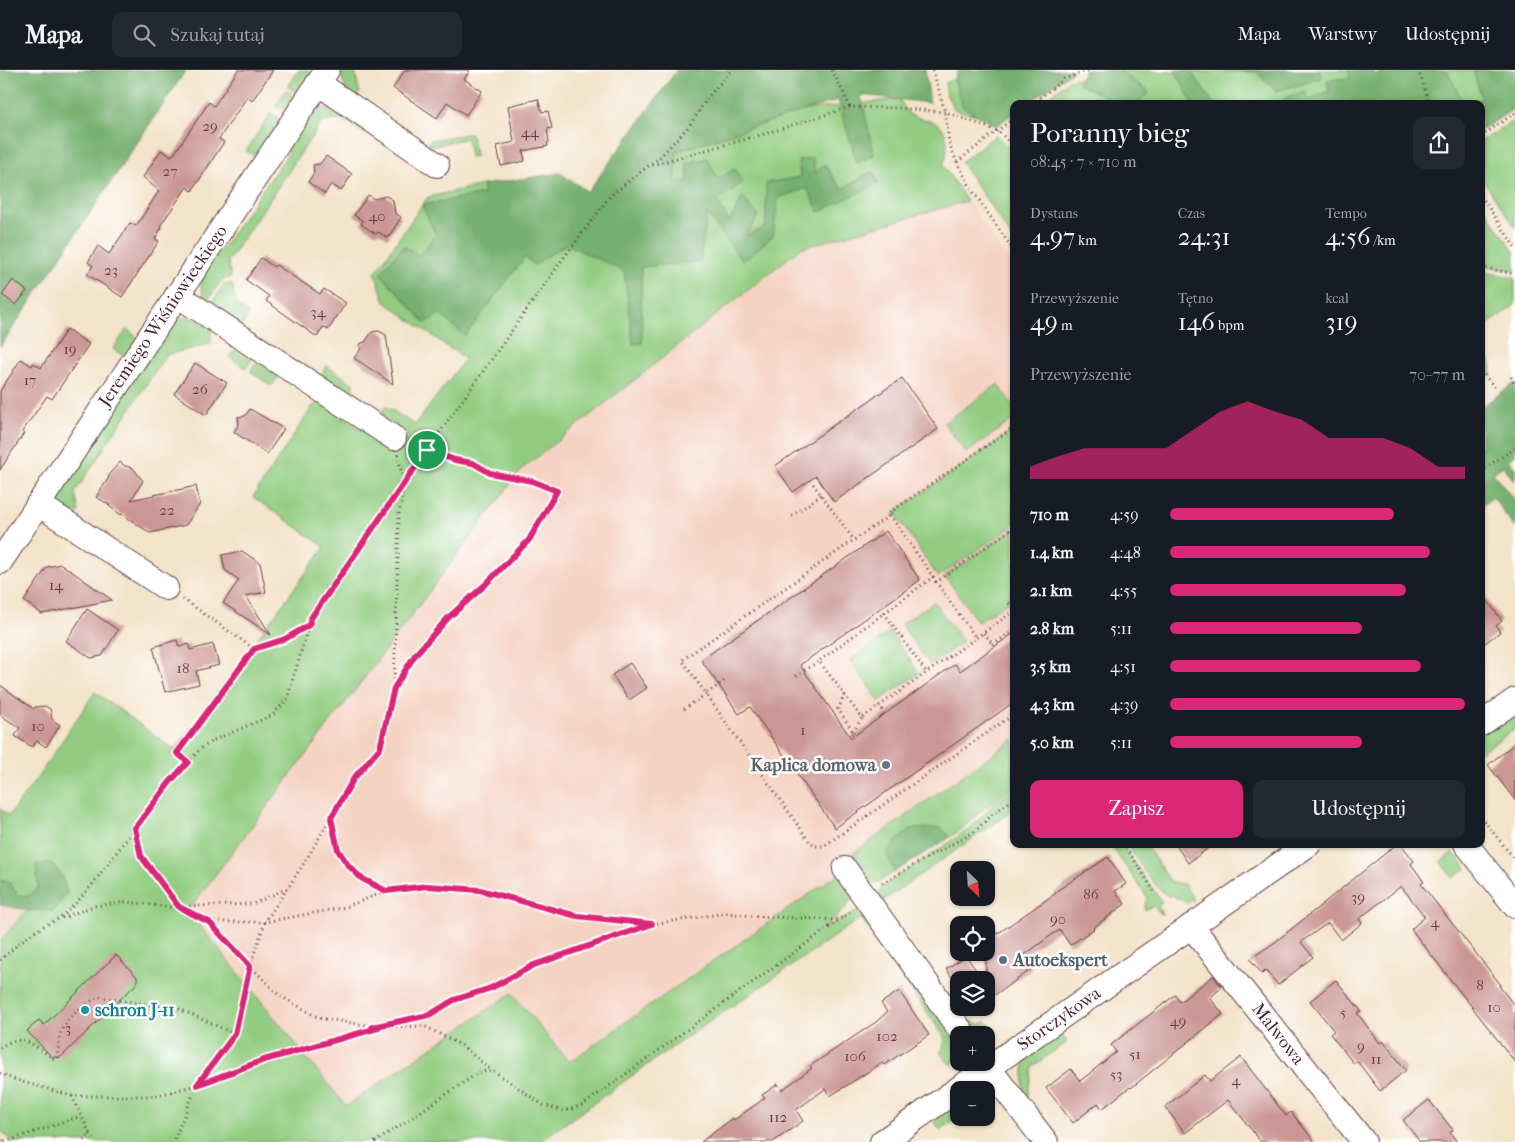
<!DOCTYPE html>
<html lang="pl">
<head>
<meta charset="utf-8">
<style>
  :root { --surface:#171b24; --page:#242831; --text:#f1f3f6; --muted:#9ea1a6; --line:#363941; --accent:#db2777 }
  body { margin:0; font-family:"IM FELL French Canon",serif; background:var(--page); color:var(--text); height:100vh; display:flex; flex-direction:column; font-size:19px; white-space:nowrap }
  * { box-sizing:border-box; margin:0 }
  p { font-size:16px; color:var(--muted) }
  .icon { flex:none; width:28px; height:28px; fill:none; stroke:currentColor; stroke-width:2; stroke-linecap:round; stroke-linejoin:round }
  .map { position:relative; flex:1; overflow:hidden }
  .side { position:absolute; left:1010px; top:30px; width:475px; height:748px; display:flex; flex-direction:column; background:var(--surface); border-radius:10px; box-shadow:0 1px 4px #0004 }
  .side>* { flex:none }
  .needle { width:32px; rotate:155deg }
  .controls { position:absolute; left:950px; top:791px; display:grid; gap:10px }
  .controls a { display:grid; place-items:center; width:45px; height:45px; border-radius:10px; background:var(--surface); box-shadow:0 1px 4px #0004; font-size:25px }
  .pin { position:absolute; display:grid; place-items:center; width:42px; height:42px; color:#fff; margin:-21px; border:2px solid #fff; border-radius:50%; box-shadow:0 1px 5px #0007 }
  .round { display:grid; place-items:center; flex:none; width:52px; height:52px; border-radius:10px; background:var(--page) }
  .headline { display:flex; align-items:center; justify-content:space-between; height:85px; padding:0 20px }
  h1 { font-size:28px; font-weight:600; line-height:38px }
  .metrics { display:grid; grid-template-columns:repeat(3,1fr); gap:8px; height:85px; padding:5px 20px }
  .metrics div { display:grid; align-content:center }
  .metrics b { font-size:25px; font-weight:600 }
  .metrics small { font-size:14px; font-weight:400 }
  .metrics p { font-size:14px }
  .chart { height:140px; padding:10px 20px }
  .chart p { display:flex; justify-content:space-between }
  .chart svg { width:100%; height:90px; margin-top:5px; fill:var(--accent); opacity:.7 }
  .button { display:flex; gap:10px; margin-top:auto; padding:10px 20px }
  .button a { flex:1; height:58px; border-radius:10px; background:var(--accent); color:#fff; font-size:20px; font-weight:600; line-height:58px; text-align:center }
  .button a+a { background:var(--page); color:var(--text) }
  ul { padding:0 20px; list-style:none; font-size:16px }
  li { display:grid; grid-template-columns:80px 60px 1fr; align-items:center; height:38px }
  li i { height:12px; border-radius:6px; background:var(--accent) }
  header { display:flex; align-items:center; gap:30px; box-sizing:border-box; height:70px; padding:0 25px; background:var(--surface); border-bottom:1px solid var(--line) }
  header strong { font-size:24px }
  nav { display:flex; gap:28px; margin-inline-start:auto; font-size:18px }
  .search { width:350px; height:45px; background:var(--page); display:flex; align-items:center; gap:12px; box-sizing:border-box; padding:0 18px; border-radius:10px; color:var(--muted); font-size:19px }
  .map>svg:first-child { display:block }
  .built { fill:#f5d3c2 }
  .green { fill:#91cc80; stroke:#6e7656 }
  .forest { fill:#74b06e; stroke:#5f684c }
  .building { fill:#ca9794 }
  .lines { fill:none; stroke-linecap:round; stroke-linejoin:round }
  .minor-casing { stroke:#633c43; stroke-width:26 }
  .path { stroke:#633c43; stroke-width:3; stroke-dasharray:1 4; stroke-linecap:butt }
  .minor { stroke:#fff; stroke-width:24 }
  .route-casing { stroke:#fff; stroke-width:10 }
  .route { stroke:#db2777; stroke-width:6 }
  .worship-dot { fill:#6b7280; stroke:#fff; stroke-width:2 }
  .service-dot { fill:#5c6f8a; stroke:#fff; stroke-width:2 }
  .culture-dot { fill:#0f9aa8; stroke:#fff; stroke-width:2 }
  .labels { text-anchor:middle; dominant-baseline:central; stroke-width:5; stroke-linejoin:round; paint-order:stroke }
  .number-label { font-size:15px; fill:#6a3d45 }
  .street-label { font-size:18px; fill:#4a1f2b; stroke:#fff }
  .worship-label { font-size:18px; font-weight:bold; fill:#5b616d; stroke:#fff; text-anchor:end }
  .service-label { font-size:18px; font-weight:bold; fill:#4e5e75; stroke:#fff; text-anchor:start }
  .culture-label { font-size:18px; font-weight:bold; fill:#0d838f; stroke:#fff; text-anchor:start }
</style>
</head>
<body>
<header>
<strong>Mapa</strong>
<div class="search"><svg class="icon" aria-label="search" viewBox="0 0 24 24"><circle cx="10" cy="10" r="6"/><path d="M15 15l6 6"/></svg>Szukaj tutaj</div>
<nav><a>Mapa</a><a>Warstwy</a><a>Udostępnij</a></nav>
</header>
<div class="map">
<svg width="1515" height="1072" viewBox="0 0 1515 1072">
  <rect width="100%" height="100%" fill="#fff"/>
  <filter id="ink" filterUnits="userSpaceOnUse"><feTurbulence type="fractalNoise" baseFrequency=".02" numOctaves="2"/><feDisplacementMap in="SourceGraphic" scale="10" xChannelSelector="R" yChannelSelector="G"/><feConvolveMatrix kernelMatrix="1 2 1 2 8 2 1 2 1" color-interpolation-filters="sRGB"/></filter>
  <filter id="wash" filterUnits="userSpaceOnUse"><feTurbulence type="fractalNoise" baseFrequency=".0096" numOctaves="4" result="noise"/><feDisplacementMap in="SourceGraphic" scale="20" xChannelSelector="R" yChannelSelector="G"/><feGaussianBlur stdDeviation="1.12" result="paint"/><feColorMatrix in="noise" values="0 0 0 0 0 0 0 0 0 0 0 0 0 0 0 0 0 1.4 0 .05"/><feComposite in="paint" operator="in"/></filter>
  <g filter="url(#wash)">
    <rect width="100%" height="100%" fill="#f3e3c9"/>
    <g class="built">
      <path d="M967 131 1014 199V680L568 992 512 923 346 1036 188 841 522 399 801 178Z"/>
      <path d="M0 835 27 840 0 871Z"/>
    </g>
    <g class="green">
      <path d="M299 0H307L315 4 301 26 288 17Z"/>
      <path d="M341 0H356L355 2 360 23 354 26C345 20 342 11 341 0Z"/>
      <path d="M1119 0 1177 2 1193 34H1135L1149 22Z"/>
      <path d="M1319 0H1348L1352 8 1327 10 1329 21 1309 30 1285 28 1283 34H1214L1191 2H1256L1321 8Z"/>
      <path d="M1447 0H1473L1482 29 1469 34H1463Z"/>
      <path d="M1080 8 1078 13 1109 28 1098 34H1040L1069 10Z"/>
      <path d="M954 9 963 37 977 45 955 40 947 26 945 13Z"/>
      <path d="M286 20 299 29 289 42 276 35Z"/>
      <path d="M899 29C903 34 906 42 911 45 919 49 930 50 938 54 950 62 948 85 943 95L967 131 801 178 522 399 188 841 346 1036 512 923 569 992 838 804 853 827 846 838 823 859 860 840 955 969 959 978C953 984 956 990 951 996L940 982 943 979 945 968 861 848 664 983 539 1072H12L0 1060V871L27 840 53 841 38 818 29 826H19L8 811H0V739L9 745 38 707 95 622 175 680 325 477 253 427 313 336 322 332 395 382 408 364 384 348 382 340 386 336 415 355 465 289 385 232 375 203 422 135 428 127 482 115 484 124 422 135 436 165 419 185 425 253 526 186 535 194 627 69 677 81 805 40Z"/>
      <path d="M324 38 337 40 365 57 364 63 343 49 322 52 228 191 231 207 222 210 207 231 202 223 201 215 203 201 221 180 289 82 286 78C296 62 304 42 324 38Z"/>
      <path d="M271 43 282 51 258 88 246 81Z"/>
      <path d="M1515 50V157L1481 107V71Z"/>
      <path d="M471 63 476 86 470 87 467 68 434 76 428 75 430 70Z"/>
      <path d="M996 65 1014 83V171L961 92Z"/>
      <path d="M1481 133 1515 183V201L1481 195Z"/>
      <path d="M1481 201 1515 208V235L1481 259Z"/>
      <path d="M224 214H232L236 234 249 244 242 256 211 235Z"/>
      <path d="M181 248H193L211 258V274L166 285 75 422 79 442 66 444 55 428 172 251Z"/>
      <path d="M127 259 139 269 126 288 113 279Z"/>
      <path d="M237 277 254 286 246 298 229 287Z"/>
      <path d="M1481 277C1488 286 1494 295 1491 306L1481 295Z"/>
      <path d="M258 290 280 305 271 316 250 301Z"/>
      <path d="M327 296 355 315 348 325 320 307Z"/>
      <path d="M998 314 1014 337V349L966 383 944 353Z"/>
      <path d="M1014 360V455L938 507 894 442Z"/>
      <path d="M1014 459V527L978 552 945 506Z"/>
      <path d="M934 532 963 572 930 595 901 554Z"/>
      <path d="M890 562 919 603 879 631 850 591Z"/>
      <path d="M1515 641V659L1481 682V664Z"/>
      <path d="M1014 669V717L981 741 961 760 950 767 941 758 887 784 895 802 877 813 867 814 852 791 854 789 851 785Z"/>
      <path d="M1014 720V740L884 830 880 835 876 828 882 817 968 760 994 734Z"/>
      <path d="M1110 774H1121L1162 832 1158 835 1162 845 1153 836 1144 840 1147 827Z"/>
      <path d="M1127 774H1145L1171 812 1184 814 1194 830 1186 833 1172 825 1169 827C1150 813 1139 793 1127 774Z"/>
      <path d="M1453 782 1467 798 1453 808 1440 792Z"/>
      <path d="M969 951 981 954 986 951 997 967C985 968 977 961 969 951Z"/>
      <path d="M1058 959 1067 972 1032 997 1028 1026 1023 1019 1025 985Z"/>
      <path d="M959 1031V1047L940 1060 932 1049Z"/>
    </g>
    <g class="forest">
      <path d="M0 0H186L0 277Z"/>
      <path d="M677 0H925L930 33 861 25 874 85 857 93 838 30 677 81 675 113 688 110 687 93 707 88 718 109 735 99 743 112 717 131 729 152 743 127 758 146 747 166 766 156V113L800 107 798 91 813 88 815 104 824 94 842 119 873 101 878 113 819 142 807 118 778 128 773 166 743 191 707 144 700 192 641 197 642 273 633 274 624 201 566 174 534 195 525 187 465 266 440 244 425 253 380 203 404 176 419 185 436 165 422 135 484 124 482 115 560 103 588 122Z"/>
      <path d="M959 0H1074L1027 34H1014V43L996 56 963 37 954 9Z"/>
      <path d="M1084 0H1119L1149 23 1135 34H1098L1108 28 1078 13Z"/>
      <path d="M1175 0H1189L1214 34H1193Z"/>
      <path d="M1224 0H1319L1322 8 1276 21 1256 2Z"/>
      <path d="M1348 0H1373L1375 5 1388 0H1447L1463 34H1429L1428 32 1426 34H1283L1285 28 1305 21 1309 30 1329 21 1327 10 1351 8Z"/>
      <path d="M1473 0H1515V38L1481 60V34H1469L1482 29Z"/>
      <path d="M1515 313V385L1508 390 1515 398V412L1503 396 1493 403 1515 431V458L1493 427 1481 437V337Z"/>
      <path d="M941 758 950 767 895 802 887 784 894 773 911 759Z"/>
      <path d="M36 794H53L62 806 67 823 53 841 27 840 0 835V811H8L19 826H29L38 818Z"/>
    </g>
    <g id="blocks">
      <g class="building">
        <path d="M238 0H273L252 31 247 27 219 69 224 72 192 121 187 117 160 156 162 157 155 169 159 171 122 227 87 204 93 196 88 192 98 176 109 184 130 153 136 156 159 121 143 107 161 80 171 86 174 84 209 32 214 36Z"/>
        <path d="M405 0H470L464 9 482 21 466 45 447 32 437 48 393 18Z"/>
        <path d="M538 29 542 42 548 41 552 58 547 59 549 72 547 73 548 76 523 81 525 91 501 96 497 76 514 72 508 36Z"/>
        <path d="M326 86 352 104 341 121 331 114 325 124 308 112 314 103 313 95 320 94Z"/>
        <path d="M368 125 374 129 386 126 393 130 395 143 401 147 388 168 378 162 376 164 361 154 363 151 354 145Z"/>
        <path d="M261 188 274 197 276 195 320 224 324 219 346 233 328 260 323 257 317 267 266 231 269 226 246 210Z"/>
        <path d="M13 210 27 221 16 235 2 225Z"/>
        <path d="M67 259 89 274 52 329 47 326 22 362 24 363 0 400V321L21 289 32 296 33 293 41 298Z"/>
        <path d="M379 261 386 265 393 314 354 288 361 279 360 274 365 272 372 262Z"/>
        <path d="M195 293 227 313 206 345 174 324Z"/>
        <path d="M902 308 938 359 834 432 816 406 793 422 775 396Z"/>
        <path d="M250 339 284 359 267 384 234 362 239 354 238 347 245 346Z"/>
        <path d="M120 392 125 396 133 398 143 411 131 430 196 416 200 434 186 455 150 463 122 444 121 445 108 435H110L96 427 108 409 110 403Z"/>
        <path d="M886 461 920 510 800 595 851 668 955 594 960 601 1014 563V632L835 758 750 637 739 644 701 590Z"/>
        <path d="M242 481 260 493 266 522 246 526 271 565 223 533 239 510 225 500 222 485Z"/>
        <path d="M61 494 112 530 42 544 24 531 47 497Z"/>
        <path d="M1481 521 1502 551 1496 556 1500 562 1481 576Z"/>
        <path d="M87 539 118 560 102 586 91 588 66 571Z"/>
        <path d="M177 570 179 577 189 574 190 580 213 574 219 595 196 601 199 614 165 622 153 577Z"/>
        <path d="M630 593 647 618 629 630 612 605Z"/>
        <path d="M0 615 34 639 35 637 45 636 50 639 52 649 60 655 46 677 37 671 32 677 15 666 20 658 0 645Z"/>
        <path d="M1515 673V730L1488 695Z"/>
        <path d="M1175 774H1214L1188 793Z"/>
        <path d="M1397 774H1401L1414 791 1411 794 1424 812 1421 814 1501 915 1499 916 1515 936V992L1411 859 1425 847 1401 816 1359 849 1362 853 1341 870 1328 853 1301 872 1313 887 1278 915 1266 900 1262 904 1250 889 1274 873Z"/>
        <path d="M1108 787 1126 814 1115 821 1125 834 1093 858 1094 859 1070 875 1060 860 1053 864 1023 886 1032 899 986 931V847L997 864 1056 823 1055 822Z"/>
        <path d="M116 885 137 907V913L61 987H52L27 961 39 950 44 955Z"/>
        <path d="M966 886 983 910H959V917L946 899Z"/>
        <path d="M1213 906 1222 917 1210 928 1223 944 1131 1018 1130 1017 1102 1039 1098 1033 1073 1053 1046 1018 1071 999 1080 1011 1116 982 1111 975 1175 925 1180 932Z"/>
        <path d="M1336 910 1361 941 1357 943 1380 973 1383 971 1406 1000 1380 1021 1357 991 1354 994 1330 964 1334 961 1310 931Z"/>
        <path d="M899 921 929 965 884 995 882 993 830 1026 825 1019 796 1040 803 1051 773 1072H701L733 1048 734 1050 765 1028 762 1025 778 1014 782 1020 812 998 810 996 876 952 887 942 881 933Z"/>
        <path d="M1241 987 1286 1046 1291 1042 1315 1072H1261L1228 1030 1185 1063 1165 1037 1205 1005 1210 1011Z"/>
        <path d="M1429 1030 1453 1060 1450 1062 1457 1072H1420L1403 1050Z"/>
      </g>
    </g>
  </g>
  <g filter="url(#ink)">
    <use href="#blocks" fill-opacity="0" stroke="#633c43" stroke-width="1"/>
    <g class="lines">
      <defs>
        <g id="minor">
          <path d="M318 13 437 95"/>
          <path d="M177 225 394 368"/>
          <path d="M38 434 166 518"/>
          <path d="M0 492 327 0"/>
          <path d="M1481 654 1515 630"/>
          <path d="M1466 774 1515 836"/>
          <path d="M845 799 964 965"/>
          <path d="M1191 856 1364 1072"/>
          <path d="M984 992 1046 1072"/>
          <path d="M882 1072 1309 774"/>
        </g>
      </defs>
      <use href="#minor" class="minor-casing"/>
      <g class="path">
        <path d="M832 0 850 37"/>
        <path d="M933 0 945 42 949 73 957 92 972 120 1014 181"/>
        <path d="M1418 0 1430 34"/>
        <path d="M1032 34 1064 9 1089 0"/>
        <path d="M1481 66 1515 43"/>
        <path d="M957 92 1014 48"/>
        <path d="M652 95 764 64 850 37 899 38 945 42 998 61 1014 77"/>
        <path d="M1481 126 1515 177"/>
        <path d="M1481 197 1515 204"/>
        <path d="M1481 301 1495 318"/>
        <path d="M1511 307 1515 314"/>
        <path d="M394 368 411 370 427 380 455 390 473 393 490 403 532 411 557 421 529 470 486 514 448 548 415 585 394 618 398 481 399 444 404 413Z"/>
        <path d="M1481 401 1515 378"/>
        <path d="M813 414 854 470 890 445 892 441 1014 357"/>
        <path d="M890 445 933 507"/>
        <path d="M792 446 821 425"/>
        <path d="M1014 457 936 512 976 568 1014 541"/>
        <path d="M936 512 933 507 819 591 862 648 976 568"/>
        <path d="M183 529 254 579"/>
        <path d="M1009 533 1014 538"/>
        <path d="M884 543 926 602"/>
        <path d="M984 563 993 575 1014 560"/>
        <path d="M796 606 819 591"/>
        <path d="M724 611 706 624 682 590 854 470"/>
        <path d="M845 625 838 639 853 662 851 665"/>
        <path d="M879 635 884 642"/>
        <path d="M684 639 706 624 809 771 816 776H824L1014 644"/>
        <path d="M853 662 862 648"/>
        <path d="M188 692 177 683 254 579 285 569 309 555"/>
        <path d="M1481 747 1515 790"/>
        <path d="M135 759 141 786 179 837 209 852H265L287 819"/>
        <path d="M1124 774 1154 821"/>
        <path d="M882 813 974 762 994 743 1014 729"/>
        <path d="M62 848 94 836 126 832 170 837 253 834 288 818 309 785 354 708 380 678 394 618"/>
        <path d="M209 852 250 896 265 852 346 837 386 821C368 811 346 801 338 780 334 771 333 758 331 748"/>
        <path d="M652 854 727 843 751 846 839 850"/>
        <path d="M0 890 23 870 42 857 60 848 76 833 91 816 170 712 200 679 214 670 273 645 287 629 311 548 427 380 560 193 611 125 660 87 690 55 708 27 732 0"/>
        <path d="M375 956 429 945 453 930 491 918 533 895 652 854 577 845 480 820 427 816 386 821"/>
        <path d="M376 957 424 956 461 975 491 1000"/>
        <path d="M0 978C22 960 35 977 54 989H57C59 981 58 973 60 965 65 948 84 934 99 927L179 939 235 964"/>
        <path d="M0 1003 13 1009 72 1026H155L197 1015 264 991 378 957 319 948 279 925 250 896 235 964 197 1015 173 1072"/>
        <path d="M72 1026 90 1064 82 1072"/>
        <path d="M90 1064 96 1072"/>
        <path d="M0 1066 5 1072"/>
        <path d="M5 1072 81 1046"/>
        <path d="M375 1072 478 1003 492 1000 543 1035 564 1041 583 1035 850 842"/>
      </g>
      <use href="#minor" class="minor"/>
    </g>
  </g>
  <g class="lines" filter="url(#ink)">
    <defs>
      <path id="route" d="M427 380 455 390 473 393 490 403 532 411 557 421 529 470 486 514 448 548 415 585 394 618 380 678 354 708 331 748 338 780 348 795 361 808 386 821 427 816 480 820 577 846 652 854 534 895 491 918 454 930 429 945 372 957 378 958 264 990 197 1015 235 964 250 896 209 852 179 837 141 786 135 758 170 712 188 692 177 683 254 579 285 569 309 555 311 548Z"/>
    </defs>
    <use href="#route" class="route-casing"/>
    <use href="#route" class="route"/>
  </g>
  <circle class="worship-dot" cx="886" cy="695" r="5"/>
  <circle class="service-dot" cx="1003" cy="890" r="5"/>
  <circle class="culture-dot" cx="85" cy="940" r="5"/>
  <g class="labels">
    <g class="number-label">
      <text x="210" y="56">29</text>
      <text x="530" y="62">44</text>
      <text x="170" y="101">27</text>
      <text x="377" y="146">40</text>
      <text x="111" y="200">23</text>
      <text x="318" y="242">34</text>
      <text x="70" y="279">19</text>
      <text x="30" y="310">17</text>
      <text x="200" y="319">26</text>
      <text x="167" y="440">22</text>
      <text x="56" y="515">14</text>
      <text x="183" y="598">18</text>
      <text x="38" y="656">10</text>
      <text x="803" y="660">1</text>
      <text x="1091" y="824">86</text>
      <text x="1358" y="827">39</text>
      <text x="1058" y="849">90</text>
      <text x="1435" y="852">4</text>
      <text x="1480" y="915">8</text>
      <text x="1494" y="937">10</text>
      <text x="1343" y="942">5</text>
      <text x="1178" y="951">49</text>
      <text x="68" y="958">3</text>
      <text x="887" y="966">102</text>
      <text x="1361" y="976">9</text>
      <text x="1135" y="984">51</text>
      <text x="855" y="986">106</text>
      <text x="1376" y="989">11</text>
      <text x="1116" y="1004">53</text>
      <text x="1236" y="1010">4</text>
      <text x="778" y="1047">112</text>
    </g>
    <g class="street-label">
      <text transform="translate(163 246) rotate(-56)">Jeremiego Wiśniowieckiego</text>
      <text transform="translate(1059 949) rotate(-35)">Storczykowa</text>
      <text transform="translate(1278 964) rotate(52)">Malwowa</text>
    </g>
    <g class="worship-label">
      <text x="876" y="695">Kaplica domowa</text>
    </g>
    <g class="service-label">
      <text x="1013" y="890">Autoekspert</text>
    </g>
    <g class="culture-label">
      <text x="95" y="940">schron J-11</text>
    </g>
  </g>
</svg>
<div class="controls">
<a><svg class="needle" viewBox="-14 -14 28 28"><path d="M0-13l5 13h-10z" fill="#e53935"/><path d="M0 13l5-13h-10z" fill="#9ea1a6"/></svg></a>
<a><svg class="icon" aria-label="locate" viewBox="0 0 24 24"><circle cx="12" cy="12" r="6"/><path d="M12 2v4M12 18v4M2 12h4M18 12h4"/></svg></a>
<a><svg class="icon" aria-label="layers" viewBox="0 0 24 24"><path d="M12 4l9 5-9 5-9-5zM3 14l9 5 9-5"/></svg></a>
<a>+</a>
<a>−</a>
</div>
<div class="pin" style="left:427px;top:380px;background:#1e9e55"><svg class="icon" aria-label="arrive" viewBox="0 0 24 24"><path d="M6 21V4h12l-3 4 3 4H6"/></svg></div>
<section class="side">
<div class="headline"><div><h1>Poranny bieg</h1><p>08:45 · 7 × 710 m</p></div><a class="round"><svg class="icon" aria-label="share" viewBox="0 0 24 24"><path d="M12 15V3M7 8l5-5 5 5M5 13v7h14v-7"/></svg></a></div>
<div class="metrics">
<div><p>Dystans</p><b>4.97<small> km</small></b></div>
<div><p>Czas</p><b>24:31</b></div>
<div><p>Tempo</p><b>4:56<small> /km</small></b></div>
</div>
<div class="metrics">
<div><p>Przewyższenie</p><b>49<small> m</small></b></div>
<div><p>Tętno</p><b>146<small> bpm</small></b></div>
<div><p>kcal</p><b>319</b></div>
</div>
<div class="chart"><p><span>Przewyższenie</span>70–77 m</p>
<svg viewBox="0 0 160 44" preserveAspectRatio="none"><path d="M0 44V38L10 33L20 29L30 29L40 29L50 29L60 20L70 11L80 6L90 11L100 15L110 24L120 24L130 24L140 29L150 38L160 38V44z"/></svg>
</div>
<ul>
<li><b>710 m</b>4:59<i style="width:76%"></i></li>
<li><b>1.4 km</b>4:48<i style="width:88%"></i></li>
<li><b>2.1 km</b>4:55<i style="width:80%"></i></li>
<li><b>2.8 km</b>5:11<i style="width:65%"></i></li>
<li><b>3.5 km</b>4:51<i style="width:85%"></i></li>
<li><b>4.3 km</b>4:39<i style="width:100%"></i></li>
<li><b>5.0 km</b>5:11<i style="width:65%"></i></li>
</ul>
<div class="button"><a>Zapisz</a><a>Udostępnij</a></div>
</section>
</div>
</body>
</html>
